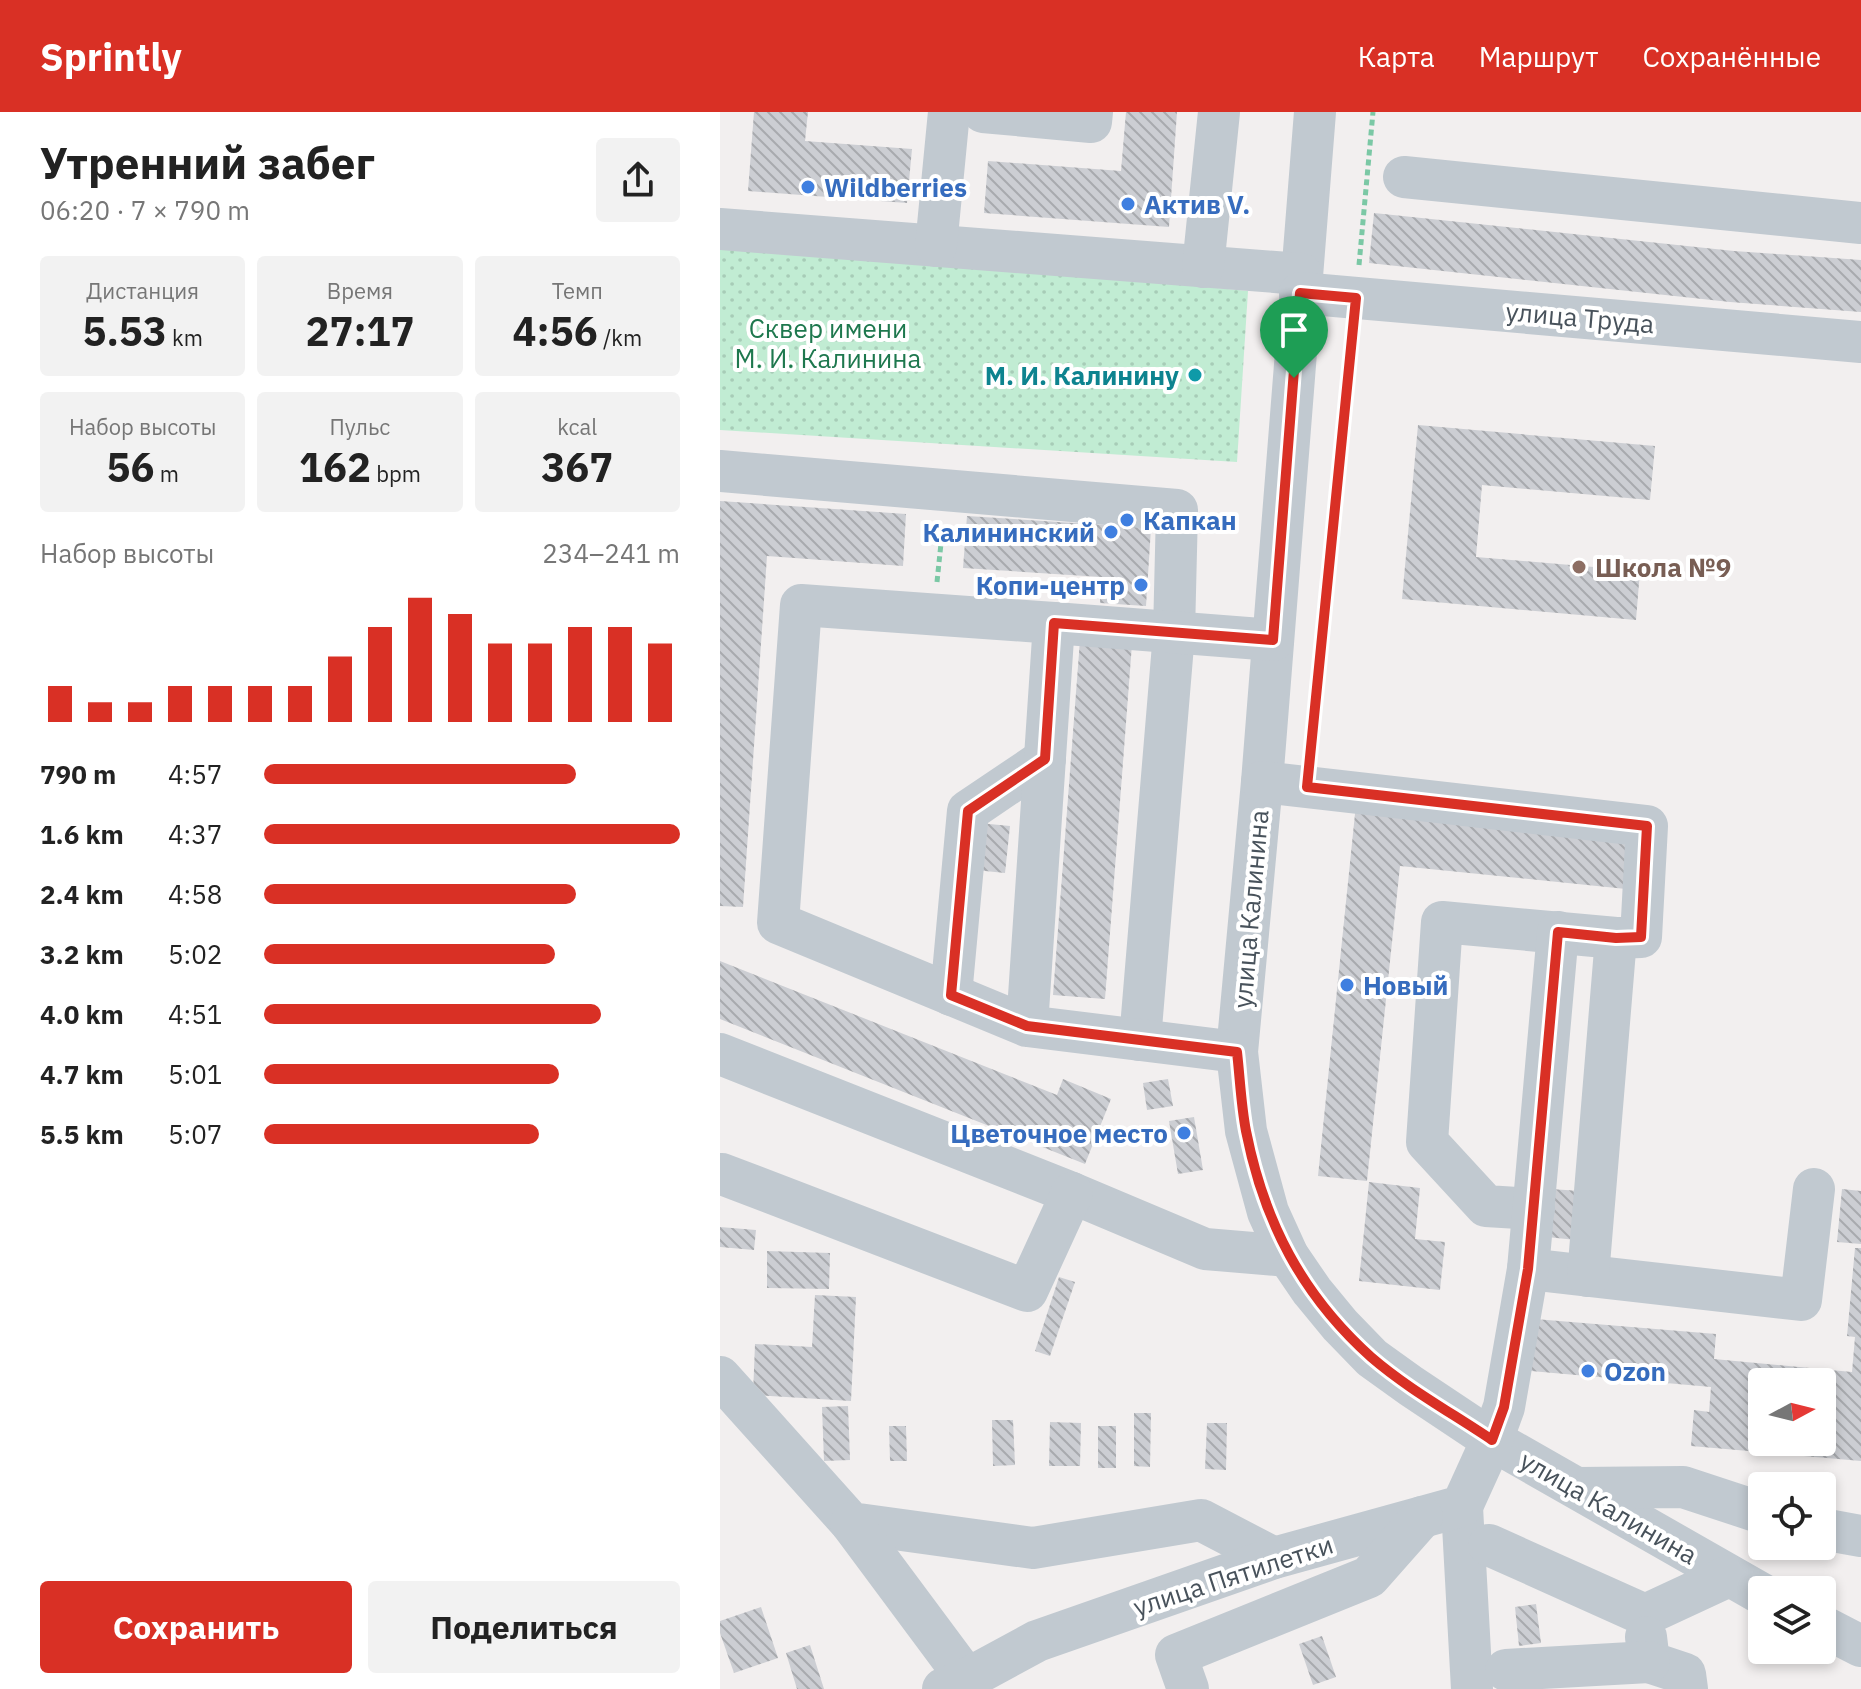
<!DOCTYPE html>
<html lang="ru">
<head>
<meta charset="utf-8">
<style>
  :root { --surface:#fff; --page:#f2f2f2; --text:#222; --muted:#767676; --accent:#d93025 }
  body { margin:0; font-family:"IBM Plex Sans",sans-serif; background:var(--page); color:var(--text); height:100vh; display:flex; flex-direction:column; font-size:30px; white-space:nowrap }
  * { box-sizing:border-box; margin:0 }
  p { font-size:26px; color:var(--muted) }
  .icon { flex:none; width:44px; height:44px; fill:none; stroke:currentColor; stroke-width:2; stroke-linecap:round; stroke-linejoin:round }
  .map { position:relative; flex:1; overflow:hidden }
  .side { display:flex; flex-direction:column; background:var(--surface); width:720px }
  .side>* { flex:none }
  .needle { width:52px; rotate:83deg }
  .tools { position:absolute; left:1028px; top:1256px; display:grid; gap:16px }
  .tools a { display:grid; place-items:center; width:88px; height:88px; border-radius:8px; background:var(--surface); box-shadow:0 4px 12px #0003; font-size:40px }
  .pin { position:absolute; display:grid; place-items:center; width:68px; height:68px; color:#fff; margin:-82px -34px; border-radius:50% 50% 50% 0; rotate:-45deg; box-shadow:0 0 8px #0007 }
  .pin .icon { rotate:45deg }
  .round { display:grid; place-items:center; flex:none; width:84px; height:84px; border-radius:8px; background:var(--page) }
  .headline { display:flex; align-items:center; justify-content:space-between; height:136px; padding:0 40px }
  h1 { font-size:44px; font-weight:800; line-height:60px }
  .metrics { display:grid; grid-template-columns:repeat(3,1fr); gap:12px; height:136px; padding:8px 40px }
  .metrics div { display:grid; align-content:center; border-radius:8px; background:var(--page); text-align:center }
  .metrics b { font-size:40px; font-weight:800 }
  .metrics small { font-size:22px; font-weight:400 }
  .metrics p { font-size:22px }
  .chart { height:224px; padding:16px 40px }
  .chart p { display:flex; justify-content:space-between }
  .chart svg { width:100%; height:144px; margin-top:8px; stroke:var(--accent); stroke-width:6 }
  .button { display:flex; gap:16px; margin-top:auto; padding:16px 40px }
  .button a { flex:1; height:92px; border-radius:8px; background:var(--accent); color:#fff; font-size:32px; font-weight:800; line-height:92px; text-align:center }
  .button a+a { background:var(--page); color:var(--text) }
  ul { padding:0 40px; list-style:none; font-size:26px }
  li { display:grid; grid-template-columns:128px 96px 1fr; align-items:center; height:60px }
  li i { height:20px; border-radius:10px; background:var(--accent) }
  header { display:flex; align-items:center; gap:48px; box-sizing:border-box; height:112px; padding:0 40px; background:var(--accent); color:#fff }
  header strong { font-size:38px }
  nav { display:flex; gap:44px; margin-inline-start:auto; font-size:28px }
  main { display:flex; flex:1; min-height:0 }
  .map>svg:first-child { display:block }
  .park { fill:url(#park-dots) }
  .building { fill:url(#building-back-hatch); fill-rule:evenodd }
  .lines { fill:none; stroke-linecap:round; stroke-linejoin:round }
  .path { stroke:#7bc8a5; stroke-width:5; stroke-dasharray:6 4; stroke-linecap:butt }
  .minor { stroke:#c1c9d0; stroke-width:42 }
  .route-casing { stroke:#fff; stroke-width:16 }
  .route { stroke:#d93025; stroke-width:10 }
  .shop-dot { fill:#3f7fe0; stroke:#fff; stroke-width:3 }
  .culture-dot { fill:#0f9aa8; stroke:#fff; stroke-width:3 }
  .education-dot { fill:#8d6e63; stroke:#fff; stroke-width:3 }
  .labels { text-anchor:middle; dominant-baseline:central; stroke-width:8; stroke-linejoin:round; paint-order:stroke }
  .shop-label { font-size:26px; font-weight:bold; fill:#366cbe; stroke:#fff; text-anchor:start }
  .street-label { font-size:26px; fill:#48525b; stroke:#fff }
  .park-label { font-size:26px; fill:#1e784e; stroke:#fff }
  .culture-label { font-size:26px; font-weight:bold; fill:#0d838f; stroke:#fff; text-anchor:end }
  .education-label { font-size:26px; font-weight:bold; fill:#785e54; stroke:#fff; text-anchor:start }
</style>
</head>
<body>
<header>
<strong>Sprintly</strong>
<nav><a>Карта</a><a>Маршрут</a><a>Сохранённые</a></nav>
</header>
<main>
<section class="side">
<div class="headline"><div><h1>Утренний забег</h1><p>06:20 · 7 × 790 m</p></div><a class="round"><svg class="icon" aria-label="share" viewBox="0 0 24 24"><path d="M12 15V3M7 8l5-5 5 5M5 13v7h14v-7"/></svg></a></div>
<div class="metrics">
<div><p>Дистанция</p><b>5.53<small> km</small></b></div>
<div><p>Время</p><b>27:17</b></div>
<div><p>Темп</p><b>4:56<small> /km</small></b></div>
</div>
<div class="metrics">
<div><p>Набор высоты</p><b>56<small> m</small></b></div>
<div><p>Пульс</p><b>162<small> bpm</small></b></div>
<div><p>kcal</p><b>367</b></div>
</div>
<div class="chart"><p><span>Набор высоты</span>234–241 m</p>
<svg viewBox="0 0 160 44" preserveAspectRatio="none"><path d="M5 44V33M15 44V38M25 44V38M35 44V33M45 44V33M55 44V33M65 44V33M75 44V24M85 44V15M95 44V6M105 44V11M115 44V20M125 44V20M135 44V15M145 44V15M155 44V20"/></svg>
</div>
<ul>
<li><b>790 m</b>4:57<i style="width:75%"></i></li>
<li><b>1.6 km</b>4:37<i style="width:100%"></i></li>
<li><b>2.4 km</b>4:58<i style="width:75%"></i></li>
<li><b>3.2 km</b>5:02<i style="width:70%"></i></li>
<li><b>4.0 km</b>4:51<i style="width:81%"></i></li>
<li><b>4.7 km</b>5:01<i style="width:71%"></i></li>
<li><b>5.5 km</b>5:07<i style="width:66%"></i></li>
</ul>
<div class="button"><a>Сохранить</a><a>Поделиться</a></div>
</section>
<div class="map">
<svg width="1141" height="1577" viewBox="0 0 1141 1577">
  <defs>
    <pattern id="park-dots" width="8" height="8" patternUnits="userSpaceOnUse" patternTransform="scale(2)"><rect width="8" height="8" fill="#c1ecd3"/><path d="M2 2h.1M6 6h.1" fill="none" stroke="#a7ccb7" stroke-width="1.8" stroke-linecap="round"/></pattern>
    <pattern id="building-back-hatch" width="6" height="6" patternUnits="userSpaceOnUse" patternTransform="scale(2)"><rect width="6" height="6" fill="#ccced3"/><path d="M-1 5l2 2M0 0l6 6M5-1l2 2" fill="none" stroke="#a8aaae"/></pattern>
  </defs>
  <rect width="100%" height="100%" fill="#f2efef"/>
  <path class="park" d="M0 127 528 179 517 350 0 318Z"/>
  <g class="building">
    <path d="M34 0H88L85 29 192 37 187 91 28 79Z"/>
    <path d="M406 0H457L449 115 264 101 268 49 401 59Z"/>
    <path d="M654 101 1014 139 1141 148V200L1010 190 649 151Z"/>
    <path d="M698 313 935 334 930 388 762 373 756 445 920 459 916 508 682 487Z"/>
    <path d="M0 389 186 402 183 454 47 444 23 795 0 794Z"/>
    <path d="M247 404 431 416 426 494 380 491 381 465 243 456Z"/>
    <path d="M360 528 412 532 385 887 333 883Z"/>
    <path d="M636 692 912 721 906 777 680 754 647 1069 598 1064Z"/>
    <path d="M259 711 290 714 285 761 255 758Z"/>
    <path d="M0 849 337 983 343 967 391 987 365 1052 0 907Z"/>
    <path d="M448 967 453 994 427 998 423 971Z"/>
    <path d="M474 1005 483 1058 458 1062 449 1009Z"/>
    <path d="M649 1070 700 1076 695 1127 725 1130 720 1178 639 1169Z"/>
    <path d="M831 1077 860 1079 856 1128 827 1125Z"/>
    <path d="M1122 1077 1141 1079V1132L1117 1130Z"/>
    <path d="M0 1115 36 1118 34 1138 0 1135Z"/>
    <path d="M1135 1136H1141V1349L971 1334 974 1298 989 1300 991 1275 811 1259 815 1207 996 1222 994 1247 1132 1260 1135 1225 1127 1224ZM1042 1270H1102V1330H1042Z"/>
    <path d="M47 1139 110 1141 109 1177 47 1176Z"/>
    <path d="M339 1165 355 1170 330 1244 315 1239Z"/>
    <path d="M95 1183 136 1185 131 1289 33 1283 35 1232 92 1235Z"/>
    <path d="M128 1294 130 1348 104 1349 102 1295Z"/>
    <path d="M414 1301H431L430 1355 414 1354Z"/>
    <path d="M272 1308H293L295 1353 273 1354Z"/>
    <path d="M330 1310 361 1311 360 1354H329Z"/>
    <path d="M487 1311H507L506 1358 485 1357Z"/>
    <path d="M169 1314H186L187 1349H170Z"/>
    <rect x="378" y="1314" width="18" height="42"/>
    <path d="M816 1492 821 1531 799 1534 795 1495Z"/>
    <path d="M41 1495 58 1546 14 1561 0 1521V1509Z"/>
    <path d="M602 1524 616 1565 593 1573 579 1532Z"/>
    <path d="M90 1533 104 1577H77L66 1541Z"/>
  </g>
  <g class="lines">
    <g class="path">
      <path d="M639 153 653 0"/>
      <path d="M217 470 223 412"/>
      <path d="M590 643 633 219"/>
    </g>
    <g class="minor">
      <path d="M263 0 371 10 372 0"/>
      <path d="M595 0 542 670 517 940 526 1019 548 1100 568 1144 592 1179 620 1213 652 1246 691 1274 772 1328 1042 1482"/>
      <path d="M684 65 1141 111"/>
      <path d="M0 117 581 162"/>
      <path d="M216 134 229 0"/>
      <path d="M483 155 499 0"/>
      <path d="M580 181 1141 230"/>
      <path d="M0 359 457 398 454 521 420 928"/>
      <path d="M334 511 553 528"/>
      <path d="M542 670 927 714 921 825 896 826 722 810 707 1030 766 1094 814 1097"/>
      <path d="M231 883 248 699 325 647"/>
      <path d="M307 914 334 511 81 493 58 811 307 914 517 940"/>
      <path d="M0 942 352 1081 485 1137 568 1144"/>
      <path d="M2 1062 307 1179 352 1081"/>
      <path d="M808 1157 1081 1188 1094 1077"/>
      <path d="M868 1164 896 826"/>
      <path d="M0 1265 131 1411 313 1436 481 1408 554 1446"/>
      <path d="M858 1376 963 1375 1042 1401"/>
      <path d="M742 1395 752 1577"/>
      <path d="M131 1411 247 1567 249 1577"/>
      <path d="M1102 1417 1141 1424"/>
      <path d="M769 1433 925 1503 1009 1464"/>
      <path d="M1102 1514 1141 1534"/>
      <path d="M926 1525 929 1550 965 1562 967 1577"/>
      <path d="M786 1558 929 1550"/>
      <path d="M223 1577 247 1567 317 1529 554 1446 742 1394 772 1328 784 1295 808 1157 838 820"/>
      <path d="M468 1577 456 1543 649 1465 702 1405"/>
    </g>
  </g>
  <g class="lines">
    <defs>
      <path id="route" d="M580 181 636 186 587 675 927 714 921 825 896 826 838 820 808 1157 784 1295 772 1328C732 1301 688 1277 651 1245 582 1183 544 1110 526 1019 521 993 520 966 517 940L307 914 231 883 248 699 325 647 334 511 553 528Z"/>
    </defs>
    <use href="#route" class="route-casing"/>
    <use href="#route" class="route"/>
  </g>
  <g class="shop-dot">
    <circle cx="88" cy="75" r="8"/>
    <circle cx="408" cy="92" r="8"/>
    <circle cx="407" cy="408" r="8"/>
    <circle cx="391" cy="420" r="8"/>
    <circle cx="421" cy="473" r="8"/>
    <circle cx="627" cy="873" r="8"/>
    <circle cx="464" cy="1021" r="8"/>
    <circle cx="868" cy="1259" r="8"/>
  </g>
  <circle class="culture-dot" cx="475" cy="263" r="8"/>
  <circle class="education-dot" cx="859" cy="455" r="8"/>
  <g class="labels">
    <g class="shop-label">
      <text x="104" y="75">Wildberries</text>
      <text x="424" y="92">Актив V.</text>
      <text x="423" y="408">Капкан</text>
      <text x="375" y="420" text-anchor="end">Калининский</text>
      <text x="405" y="473" text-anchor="end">Копи-центр</text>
      <text x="643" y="873">Новый</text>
      <text x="448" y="1021" text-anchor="end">Цветочное место</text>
      <text x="884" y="1259">Ozon</text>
    </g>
    <g class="street-label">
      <text transform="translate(860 205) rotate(5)">улица Труда</text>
      <text transform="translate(530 797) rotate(-85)">улица Калинина</text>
      <text transform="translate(889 1395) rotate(30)">улица Калинина</text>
      <text transform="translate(513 1463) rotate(-18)">улица Пятилетки</text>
    </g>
    <g class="park-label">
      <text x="108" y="216">Сквер имени<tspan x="108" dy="30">М. И. Калинина</tspan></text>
    </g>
    <g class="culture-label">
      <text x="459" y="263">М. И. Калинину</text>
    </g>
    <g class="education-label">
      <text x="875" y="455">Школа №9</text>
    </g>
  </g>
</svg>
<div class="tools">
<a><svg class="needle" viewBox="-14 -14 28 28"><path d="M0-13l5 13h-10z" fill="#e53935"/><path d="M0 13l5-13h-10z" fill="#767676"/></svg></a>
<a><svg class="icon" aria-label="locate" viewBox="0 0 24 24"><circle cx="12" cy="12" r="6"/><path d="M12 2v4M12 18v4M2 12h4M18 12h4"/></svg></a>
<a><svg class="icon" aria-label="layers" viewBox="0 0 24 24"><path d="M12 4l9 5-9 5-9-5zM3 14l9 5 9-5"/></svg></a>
</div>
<div class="pin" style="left:574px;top:266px;background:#1e9e55"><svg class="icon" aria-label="arrive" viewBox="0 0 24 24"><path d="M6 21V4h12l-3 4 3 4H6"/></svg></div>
</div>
</main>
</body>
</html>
